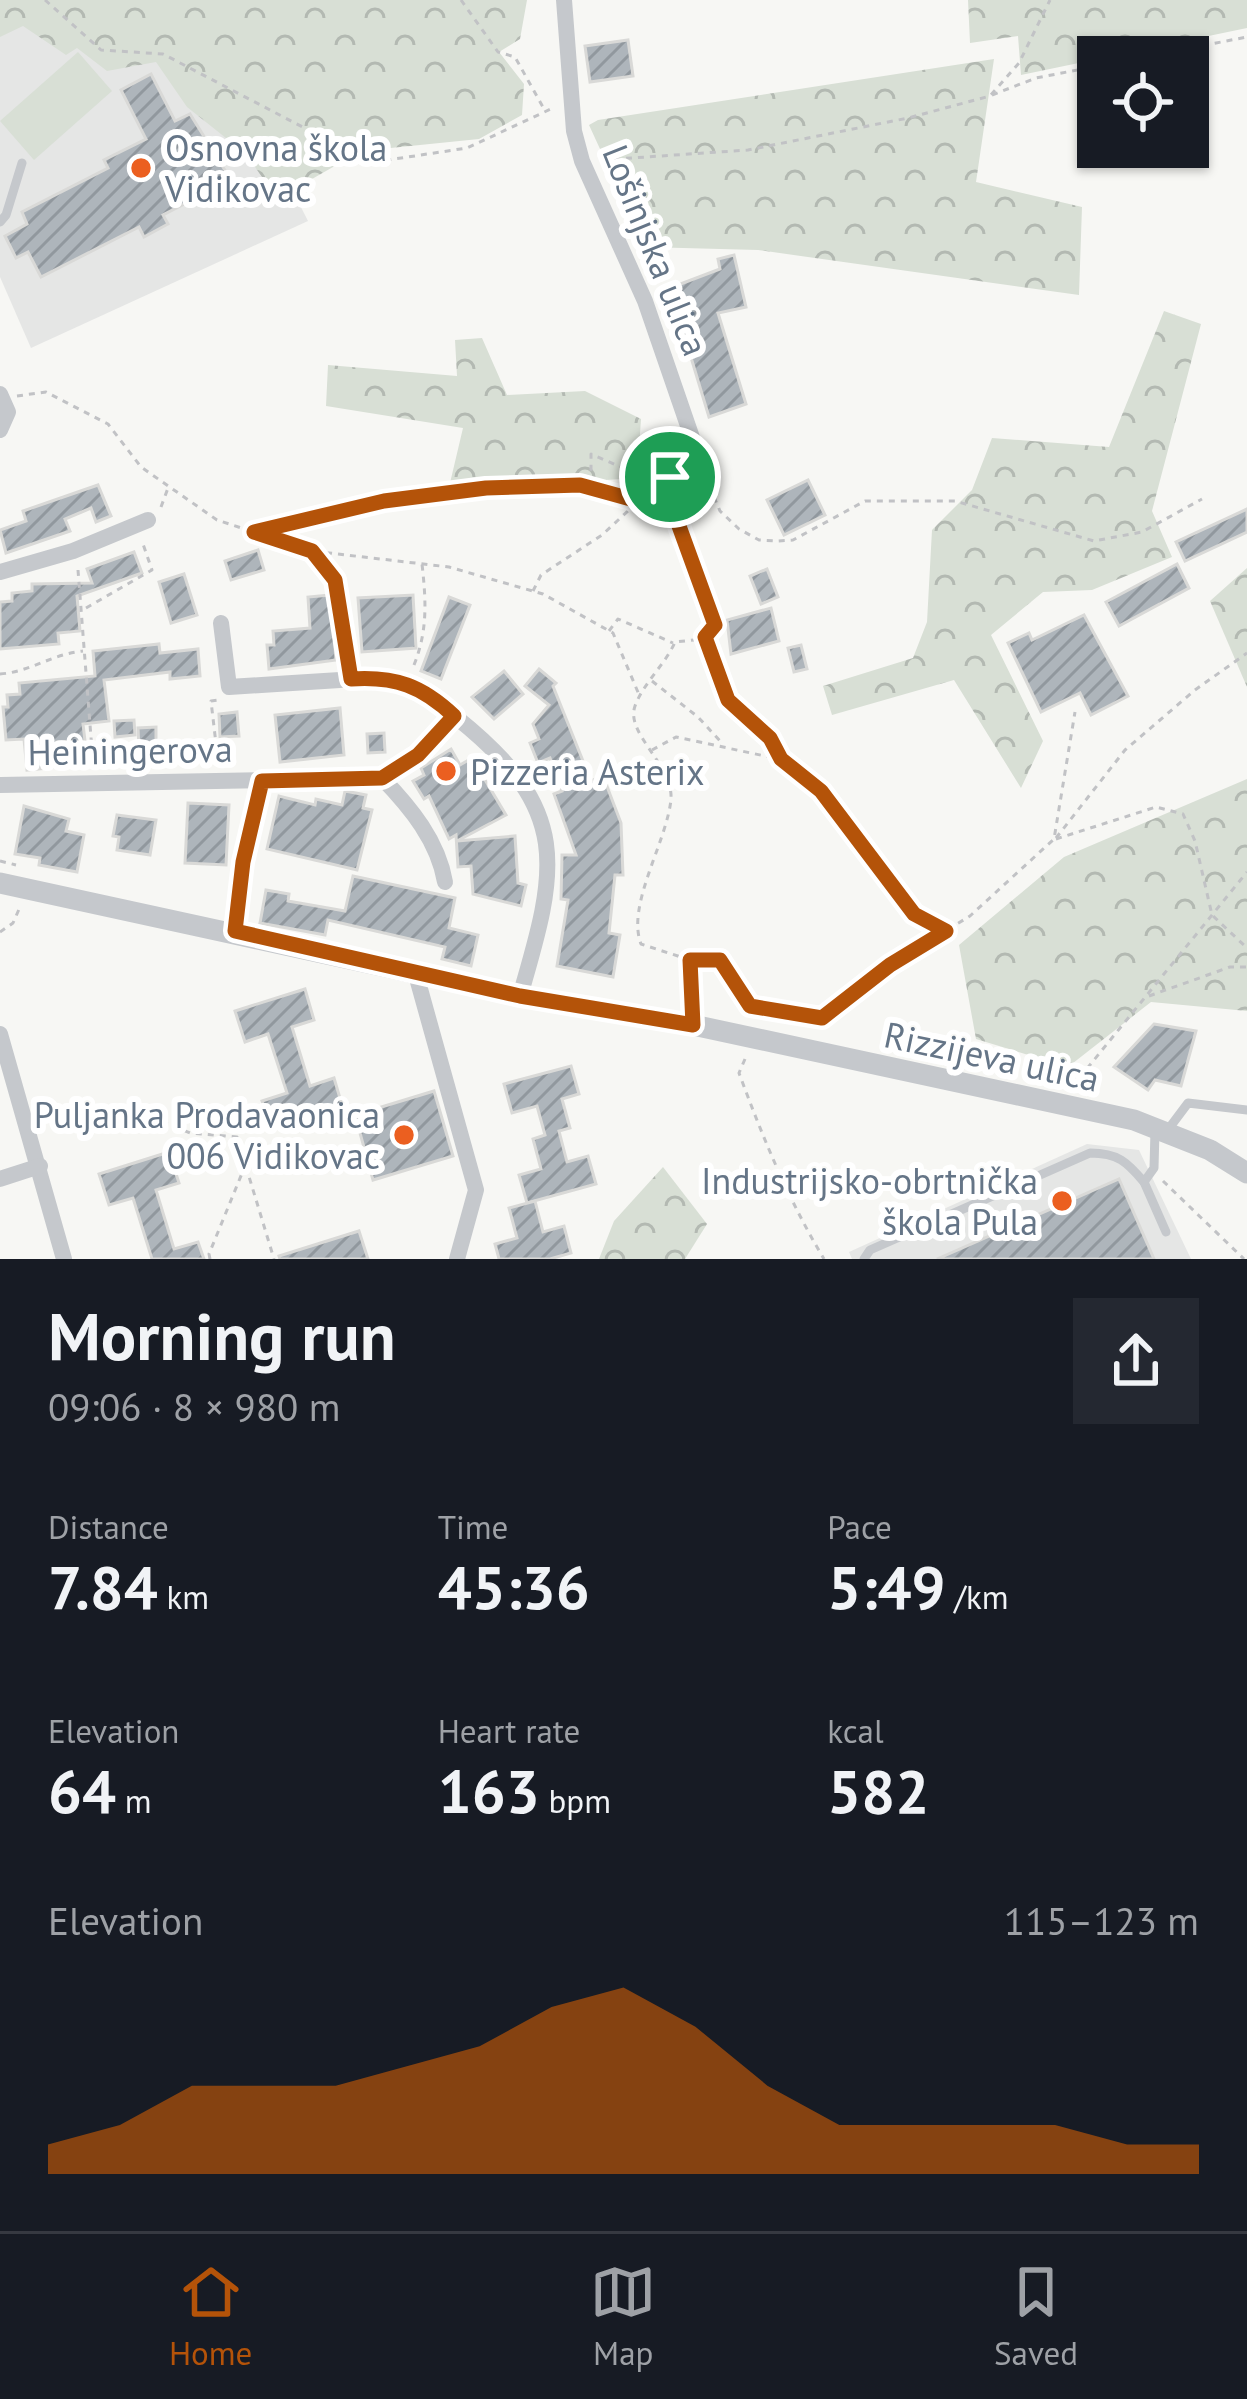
<!DOCTYPE html>
<html lang="en">
<head>
<meta charset="utf-8">
<style>
  :root { --surface:#171b24; --page:#242831; --text:#f1f3f6; --muted:#9ea1a6; --line:#363941; --accent:#b45309 }
  body { margin:0; font-family:"PT Sans",sans-serif; background:var(--page); color:var(--text); height:100vh; display:flex; flex-direction:column; font-size:45px; white-space:nowrap }
  * { box-sizing:border-box; margin:0 }
  p { font-size:39px; color:var(--muted) }
  .icon { flex:none; width:66px; height:66px; fill:none; stroke:currentColor; stroke-width:2; stroke-linecap:round; stroke-linejoin:round }
  .map { position:relative; height:1259px; overflow:hidden }
  .panel { display:flex; flex-direction:column; background:var(--surface); flex:1 }
  .panel>* { flex:none }
  .fabs { position:absolute; left:1077px; top:36px; display:grid; gap:24px }
  .fabs a { display:grid; place-items:center; width:132px; height:132px; border-radius:0px; background:var(--surface); box-shadow:0 3px 9px #0004; font-size:60px }
  .pin { position:absolute; display:grid; place-items:center; width:102px; height:102px; color:#fff; margin:-51px; border:6px solid #fff; border-radius:50%; box-shadow:0 3px 12px #0007 }
  .round { display:grid; place-items:center; flex:none; width:126px; height:126px; border-radius:0px; background:var(--page) }
  .head { display:flex; align-items:center; justify-content:space-between; height:204px; padding:0 48px }
  h1 { font-size:66px; font-weight:600; line-height:90px }
  .figures { display:grid; grid-template-columns:repeat(3,1fr); gap:18px; height:204px; padding:12px 48px }
  .figures div { display:grid; align-content:center }
  .figures b { font-size:60px; font-weight:600 }
  .figures small { font-size:33px; font-weight:400 }
  .figures p { font-size:33px }
  .chart { height:336px; padding:24px 48px }
  .chart p { display:flex; justify-content:space-between }
  .chart svg { width:100%; height:216px; margin-top:12px; fill:var(--accent); opacity:.7 }
  .tabs { display:flex; justify-content:space-around; align-items:center; height:168px; border-top:3px solid var(--line); background:var(--surface); font-size:33px; color:var(--muted) }
  .tabs a { display:grid; justify-items:center; gap:6px }
  .tabs .on { color:var(--accent) }
  .map>svg:first-child { display:block }
  .built { fill:#e5e6e5 }
  .forest { fill:url(#forest-crowns) }
  .garden { fill:#d8dfd5 }
  .building { fill:url(#building-hatch); stroke:#d9d9d7; stroke-width:3 }
  .lines { fill:none; stroke-linecap:round; stroke-linejoin:round }
  .path { stroke:#c1c2c5; stroke-width:3; stroke-dasharray:6 6; stroke-linecap:butt }
  .service { stroke:#c5c8cc; stroke-width:9 }
  .minor { stroke:#c5c8cc; stroke-width:16 }
  .tertiary { stroke:#c5c8cc; stroke-width:21 }
  .route-casing { stroke:#fff; stroke-width:24 }
  .route { stroke:#b45309; stroke-width:15 }
  .poi-dot { fill:#eb5f20; stroke:#fff; stroke-width:4.5 }
  .labels { text-anchor:middle; dominant-baseline:central; stroke-width:12; stroke-linejoin:round; paint-order:stroke }
  .poi-label { font-size:36px; fill:#657587; stroke:#fff; text-anchor:start }
  .street-label { font-size:36px; fill:#657587; stroke:#fff }
</style>
</head>
<body>
<div class="map">
<svg width="1247" height="1259" viewBox="0 0 1247 1259">
  <defs>
    <pattern id="forest-crowns" width="20" height="18" patternUnits="userSpaceOnUse" patternTransform="scale(3)"><rect width="20" height="18" fill="#d8dfd5"/><path d="M2 6a3 3 0 1 1 6 0M12 15a3 3 0 1 1 6 0" fill="none" stroke="#b3b9b2"/></pattern>
    <pattern id="building-hatch" width="6" height="6" patternUnits="userSpaceOnUse" patternTransform="scale(3)"><rect width="6" height="6" fill="#aeb5bb"/><path d="M-1 1l2-2M0 6l6-6M5 7l2-2" fill="none" stroke="#91989e"/></pattern>
  </defs>
  <rect width="100%" height="100%" fill="#f7f7f4"/>
  <g class="built">
    <path d="M48 0 255 116 308 221 31 348 0 277V5Z"/>
    <path d="M1087 1144 1139 1150 1191 1259H852L849 1252Z"/>
  </g>
  <g class="forest">
    <path d="M0 0H527L520 39 499 52 524 84 522 115 479 139 361 151 277 199 246 154 187 107 156 62 107 71 77 48 66 55 23 26 0 37Z"/>
    <path d="M968 0H1247V28L1021 75 1018 36 970 43Z"/>
    <path d="M994 59 976 182 1082 207 1079 295 758 250 645 247 589 125 598 120Z"/>
    <path d="M1164 311 1201 324 1152 511 1172 557 1092 590 1043 592 991 635 1043 741 1021 788 954 680 832 715 823 686 913 658 927 622 932 530 972 490 992 438 1109 447Z"/>
    <path d="M482 338 507 395 585 391 641 419 637 478 464 489 450 483 463 428 326 406 328 365 457 376 455 340Z"/>
    <path d="M1247 568V687L1210 601Z"/>
    <path d="M1247 779V1011L1151 1002 1068 1067 976 1039 959 945 1064 857Z"/>
    <path d="M663 1167 707 1224 685 1259H599L614 1221Z"/>
  </g>
  <path class="garden" d="M78 52 112 91 34 160 0 121Z"/>
  <g class="building">
    <path d="M628 40 633 76 590 82 585 46Z"/>
    <path d="M151 74 175 121 190 114 231 180 163 215 168 224 144 237 139 227 41 277 28 252 16 258 5 236 27 224 22 212 108 168 104 160 146 139 121 90Z"/>
    <path d="M734 255 746 307 718 313 746 404 709 417 670 288 720 269 718 259Z"/>
    <path d="M808 480 825 515 784 535 767 500Z"/>
    <path d="M98 485 111 516 96 522 91 508 65 519 70 531 6 553 0 530 26 521 23 511Z"/>
    <path d="M1247 509V532L1185 561 1176 542Z"/>
    <path d="M258 550 264 570 231 580 225 561Z"/>
    <path d="M134 552 142 573 77 596 80 631 58 633 59 644 0 649V602L12 601V593L32 591V584L92 583 87 569Z"/>
    <path d="M1177 564 1189 588 1119 626 1106 602Z"/>
    <path d="M767 569 778 597 761 604 750 576Z"/>
    <path d="M184 574 197 615 171 623 159 582Z"/>
    <path d="M331 595 336 660 269 669 267 645H274L273 631 310 628 308 597Z"/>
    <path d="M413 595 416 648 362 652 358 598Z"/>
    <path d="M449 597 470 605 441 679 421 671Z"/>
    <path d="M771 608 779 641 731 654 727 620Z"/>
    <path d="M1084 615 1128 696 1091 715 1080 693 1041 712 1008 643 1029 633 1032 640Z"/>
    <path d="M159 644 160 653 198 649 200 676 170 679V672L104 680 109 721 83 724 85 741 57 742 59 767 27 770 24 739 6 740 3 707H8L7 695 20 694 19 683 95 676 93 651Z"/>
    <path d="M801 645 807 669 794 672 788 648Z"/>
    <path d="M539 669 556 683 553 686 591 781 603 776 621 823 623 875H615L609 933 620 935 613 977 557 966 568 900 561 899 562 855H576L554 794 562 791 550 758 538 763 530 743 539 739 533 724 549 705 525 686Z"/>
    <path d="M504 671 523 694 494 719 472 697Z"/>
    <path d="M340 708 344 755 280 762 275 715Z"/>
    <path d="M237 712 239 736 220 737 219 714Z"/>
    <path d="M134 720 135 735 115 737 114 721Z"/>
    <path d="M156 727V748L139 749 138 728Z"/>
    <path d="M384 733 385 752 368 753 367 734Z"/>
    <path d="M451 749 460 765 472 758 506 815 457 841 515 836 518 883 526 885 521 906 473 894 471 866 458 867 456 835 449 839 429 796 424 799 413 781 424 775 421 768Z"/>
    <path d="M345 791 366 795 363 808 372 810 357 870 267 849 279 796 315 805 316 799 342 805Z"/>
    <path d="M188 803 229 805 226 865 185 863Z"/>
    <path d="M24 806 69 819 66 831 84 835 77 872 39 865 40 858 15 854Z"/>
    <path d="M117 815 156 820 150 855 117 850 119 837 113 836Z"/>
    <path d="M353 876 455 898 449 928 478 935 471 966 442 959 445 947 328 920 325 935 260 923 266 890 289 894 288 901 345 911Z"/>
    <path d="M305 989 314 1020 292 1027 310 1086 334 1078 342 1105 271 1127 262 1101 287 1093 268 1034 245 1042 235 1011Z"/>
    <path d="M1154 1024 1196 1031 1181 1086 1155 1080 1148 1090 1114 1067Z"/>
    <path d="M571 1066 579 1094 562 1099 570 1128 559 1131 567 1162 588 1156 596 1184 527 1203 519 1175 541 1169 533 1139 545 1135 537 1106 512 1113 504 1084Z"/>
    <path d="M434 1091 453 1156 373 1180 355 1115Z"/>
    <path d="M169 1152 179 1183 156 1190 174 1249 198 1242 204 1259H152L133 1198 109 1205 99 1174Z"/>
    <path d="M1119 1179 1154 1259H937Z"/>
    <path d="M535 1201 543 1232 564 1226 571 1253 550 1259H499L495 1244 517 1238 509 1208Z"/>
    <path d="M359 1231 368 1259H280L279 1256Z"/>
  </g>
  <g class="lines">
    <g class="path">
      <path d="M45 0 101 50 163 54 337 145 388 160 467 148 553 108"/>
      <path d="M461 0 498 52 515 57 544 109"/>
      <path d="M1144 57 1247 37"/>
      <path d="M992 95 1036 78 1098 66"/>
      <path d="M602 160 748 150 908 118 990 96 1019 63 1050 0"/>
      <path d="M17 396 46 392 108 424 141 467 217 520 312 551 449 567 543 594 613 633 640 697"/>
      <path d="M582 486 636 501"/>
      <path d="M714 497 720 511 739 529 759 540 778 541 793 540 865 501H955L1094 541 1142 532 1202 499"/>
      <path d="M161 507 168 488"/>
      <path d="M255 532 384 501 486 488 580 485 591 473V454L623 468 651 473"/>
      <path d="M313 552 335 580 349 659"/>
      <path d="M78 570 93 763"/>
      <path d="M533 591 541 575 602 535 656 485"/>
      <path d="M86 608 152 570 143 544"/>
      <path d="M609 631 618 619 673 643"/>
      <path d="M707 643 728 700 770 738 781 759 821 791 914 914 944 930"/>
      <path d="M414 665C428 630 426 600 422 564"/>
      <path d="M0 674C30 672 52 654 83 651"/>
      <path d="M652 681 698 717 721 742"/>
      <path d="M652 750 676 737 779 759"/>
      <path d="M218 761 211 701 219 700"/>
      <path d="M1056 838 1125 750 1195 690 1247 653"/>
      <path d="M1056 839 1156 807 1183 814 1195 841 1212 915 1247 948"/>
      <path d="M0 861 16 865"/>
      <path d="M0 932 13 923 20 907"/>
      <path d="M690 960H720L750 1006 822 1018 890 965 970 916 1054 839 1075 712"/>
      <path d="M1149 996 1230 967H1247"/>
      <path d="M692 1008 690 960 641 944C626 905 667 842 671 799 673 764 625 734 635 706 644 682 665 665 675 642L703 639"/>
      <path d="M745 1059 739 1073C763 1138 788 1199 824 1259"/>
      <path d="M1072 1087 1247 872"/>
      <path d="M151 1117 190 1133 237 1137 274 1259"/>
      <path d="M1163 1181 1244 1259"/>
      <path d="M210 1259 209 1254 245 1166"/>
    </g>
    <g class="service">
      <path d="M0 222 6 215 22 163"/>
      <path d="M1167 1131 1188 1103 1247 1110"/>
      <path d="M1144 1182 1166 1232"/>
      <path d="M864 1259 870 1250 1090 1153C1118 1153 1127 1162 1144 1182L1154 1168 1155 1130"/>
    </g>
    <g class="minor">
      <path d="M564 0 574 131 582 161 645 301 708 484"/>
      <path d="M0 394 8 412 0 430"/>
      <path d="M693 450 669 471 679 526 715 625"/>
      <path d="M0 572 73 551 148 520"/>
      <path d="M221 623 229 687C266 685 303 682 340 680 355 679 372 675 386 677 416 680 435 701 457 718 572 810 558 867 520 996"/>
      <path d="M382 778C411 808 438 841 445 882"/>
      <path d="M0 785 382 778 418 755 455 717"/>
      <path d="M235 931 243 862 262 781"/>
      <path d="M415 971 476 1190 457 1259"/>
      <path d="M0 1034 64 1259"/>
      <path d="M0 1179 40 1166"/>
    </g>
    <path class="tertiary" d="M0 883 520 996 693 1025 1134 1120 1210 1150 1247 1173"/>
  </g>
  <g class="lines">
    <defs>
      <path id="route" d="M667 476 670 477 679 526 715 625 705 637 728 700 770 738 781 759 821 791 914 914 946 931 890 965 822 1018 750 1006 720 960H690L693 1025 520 996 235 931 243 862 262 781 382 778 418 755 454 716C422 686 396 676 351 679L335 580 312 551 254 532 384 501 486 488 580 485 638 501Z"/>
    </defs>
    <use href="#route" class="route-casing"/>
    <use href="#route" class="route"/>
  </g>
  <g class="poi-dot">
    <circle cx="141" cy="168" r="12"/>
    <circle cx="446" cy="771" r="12"/>
    <circle cx="404" cy="1135" r="12"/>
    <circle cx="1062" cy="1201" r="12"/>
  </g>
  <g class="labels">
    <g class="poi-label">
      <text x="165" y="147">Osnovna škola<tspan x="165" dy="41">Vidikovac</tspan></text>
      <text x="470" y="771">Pizzeria Asterix</text>
      <text x="380" y="1114" text-anchor="end">Puljanka Prodavaonica<tspan x="380" dy="41">006 Vidikovac</tspan></text>
      <text x="1038" y="1180" text-anchor="end">Industrijsko-obrtnička<tspan x="1038" dy="41">škola Pula</tspan></text>
    </g>
    <g class="street-label">
      <text transform="translate(656 250) rotate(68)">Lošinjska ulica</text>
      <text transform="translate(130 750) rotate(-1)">Heiningerova</text>
      <text transform="translate(992 1056) rotate(12)">Rizzijeva ulica</text>
    </g>
  </g>
</svg>
<div class="fabs">
<a><svg class="icon" aria-label="locate" viewBox="0 0 24 24"><circle cx="12" cy="12" r="6"/><path d="M12 2v4M12 18v4M2 12h4M18 12h4"/></svg></a>
</div>
<div class="pin" style="left:670px;top:477px;background:#1e9e55"><svg class="icon" aria-label="arrive" viewBox="0 0 24 24"><path d="M6 21V4h12l-3 4 3 4H6"/></svg></div>
</div>
<section class="panel">
<div class="head"><div><h1>Morning run</h1><p>09:06 · 8 × 980 m</p></div><a class="round"><svg class="icon" aria-label="share" viewBox="0 0 24 24"><path d="M12 15V3M7 8l5-5 5 5M5 13v7h14v-7"/></svg></a></div>
<div class="figures">
<div><p>Distance</p><b>7.84<small> km</small></b></div>
<div><p>Time</p><b>45:36</b></div>
<div><p>Pace</p><b>5:49<small> /km</small></b></div>
</div>
<div class="figures">
<div><p>Elevation</p><b>64<small> m</small></b></div>
<div><p>Heart rate</p><b>163<small> bpm</small></b></div>
<div><p>kcal</p><b>582</b></div>
</div>
<div class="chart"><p><span>Elevation</span>115–123 m</p>
<svg viewBox="0 0 160 44" preserveAspectRatio="none"><path d="M0 44V38L10 34L20 26L30 26L40 26L50 22L60 18L70 10L80 6L90 14L100 26L110 34L120 34L130 34L140 34L150 38L160 38V44z"/></svg>
</div>
</section>
<nav class="tabs">
<a class="on"><svg class="icon" aria-label="home" viewBox="0 0 24 24"><path d="M3 11l9-7 9 7M6 9v11h12V9"/></svg>Home</a>
<a><svg class="icon" aria-label="map" viewBox="0 0 24 24"><path d="M3 6l6-2 6 2 6-2v14l-6 2-6-2-6 2zM9 4v14M15 6v14"/></svg>Map</a>
<a><svg class="icon" aria-label="saved" viewBox="0 0 24 24"><path d="M7 4h10v16l-5-4-5 4z"/></svg>Saved</a>
</nav>
</body>
</html>
